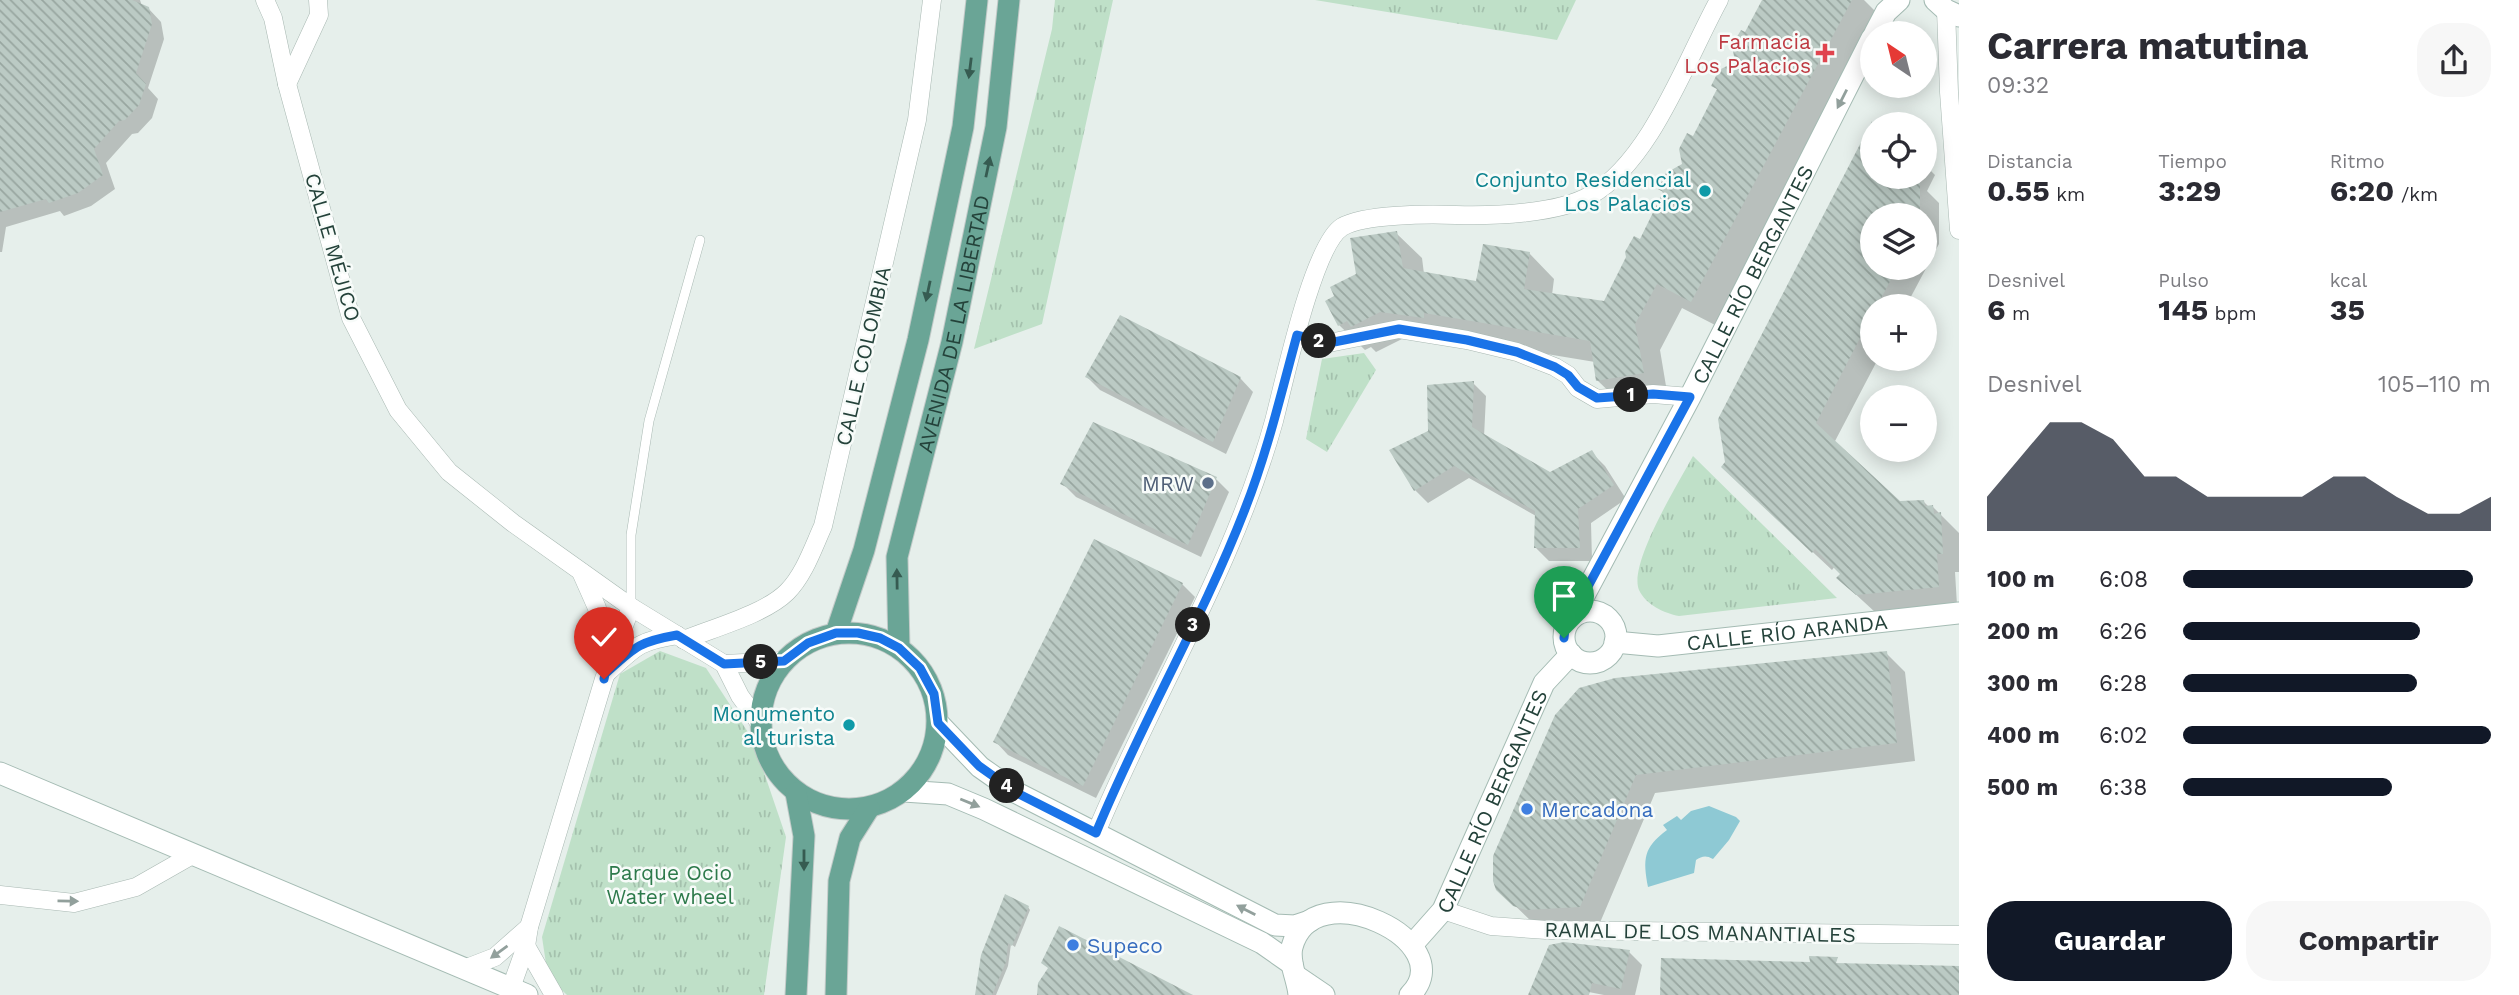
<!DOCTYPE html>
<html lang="es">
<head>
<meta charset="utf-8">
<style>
  :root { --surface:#fff; --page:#f7f7f7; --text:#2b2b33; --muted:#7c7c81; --accent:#111827 }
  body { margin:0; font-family:"Work Sans",sans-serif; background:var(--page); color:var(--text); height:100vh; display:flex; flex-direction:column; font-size:26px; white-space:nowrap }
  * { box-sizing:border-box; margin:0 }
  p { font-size:23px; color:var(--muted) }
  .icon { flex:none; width:38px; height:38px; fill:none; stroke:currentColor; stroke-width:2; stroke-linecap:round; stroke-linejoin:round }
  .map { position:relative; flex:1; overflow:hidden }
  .details { display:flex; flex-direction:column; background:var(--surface); width:560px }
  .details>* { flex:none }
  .needle { width:46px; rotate:325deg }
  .fabs { position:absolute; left:1860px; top:21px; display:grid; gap:14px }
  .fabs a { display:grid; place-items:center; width:77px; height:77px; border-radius:50%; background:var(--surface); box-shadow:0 4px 18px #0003; font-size:35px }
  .pin { position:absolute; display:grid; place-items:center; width:60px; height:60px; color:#fff; margin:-72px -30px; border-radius:50% 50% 50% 0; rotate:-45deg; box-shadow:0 0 7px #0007 }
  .pin .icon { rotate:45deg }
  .km { position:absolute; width:35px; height:35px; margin:-18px; border-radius:50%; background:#222; color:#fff; font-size:19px; line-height:35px; text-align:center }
  .round { display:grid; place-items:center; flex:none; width:74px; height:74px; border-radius:28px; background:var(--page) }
  .summary { display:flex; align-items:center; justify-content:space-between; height:119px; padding:0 28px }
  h1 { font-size:38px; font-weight:700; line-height:52px }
  .stats { display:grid; grid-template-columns:repeat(3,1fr); gap:10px; height:119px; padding:7px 28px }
  .stats div { display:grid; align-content:center }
  .stats b { font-size:30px; font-weight:700 }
  .stats small { font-size:19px; font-weight:400 }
  .stats p { font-size:19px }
  .chart { height:196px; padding:14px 28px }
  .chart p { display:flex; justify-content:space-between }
  .chart svg { width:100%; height:126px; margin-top:7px; fill:var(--accent); opacity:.7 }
  .action { display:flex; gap:14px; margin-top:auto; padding:14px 28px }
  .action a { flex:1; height:80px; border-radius:28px; background:var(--accent); color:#fff; font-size:28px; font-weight:700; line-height:80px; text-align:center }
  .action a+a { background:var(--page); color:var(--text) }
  ul { padding:0 28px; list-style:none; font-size:23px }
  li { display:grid; grid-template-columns:112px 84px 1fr; align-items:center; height:52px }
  li i { height:18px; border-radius:9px; background:var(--accent) }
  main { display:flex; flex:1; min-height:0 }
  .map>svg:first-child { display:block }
  .park { fill:url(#park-tufts) }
  .water { fill:#8ec9d4 }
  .shadow { fill:#0003; fill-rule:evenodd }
  .building { fill:url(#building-back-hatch) }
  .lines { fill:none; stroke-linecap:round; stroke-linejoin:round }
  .service-casing { stroke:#a8b8b2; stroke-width:10 }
  .minor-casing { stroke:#a8b8b2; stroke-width:19 }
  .secondary-casing { stroke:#a4bbb3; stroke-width:23 }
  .primary-casing { stroke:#c2cac8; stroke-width:23 }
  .service { stroke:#fff; stroke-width:9 }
  .minor { stroke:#fff; stroke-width:18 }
  .secondary { stroke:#fff; stroke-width:21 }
  .primary { stroke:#6aa596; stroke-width:21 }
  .oneway { fill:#365b51 }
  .oneway2 { fill:#92a09c }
  .route-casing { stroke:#fff; stroke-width:14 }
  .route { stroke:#1a73e8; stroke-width:9 }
  .health-dot { fill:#e0444e; stroke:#f7fbf9; stroke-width:2.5 }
  .culture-dot { fill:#0f9aa8; stroke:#f7fbf9; stroke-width:2.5 }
  .service-dot { fill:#5c6f8a; stroke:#f7fbf9; stroke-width:2.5 }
  .shop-dot { fill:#3f7fe0; stroke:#f7fbf9; stroke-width:2.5 }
  .labels { text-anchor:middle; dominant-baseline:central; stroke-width:5; stroke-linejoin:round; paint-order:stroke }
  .health-label { font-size:21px; fill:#be3a42; stroke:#f7fbf9; text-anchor:end }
  .culture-label { font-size:21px; fill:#0d838f; stroke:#f7fbf9; text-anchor:end }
  .street-label { font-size:21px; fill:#24423a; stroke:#f7fbf9 }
  .service-label { font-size:21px; fill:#4e5e75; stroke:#f7fbf9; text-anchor:end }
  .shop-label { font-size:21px; fill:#366cbe; stroke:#f7fbf9; text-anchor:start }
  .park-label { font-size:21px; fill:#2d7a4b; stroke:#f7fbf9 }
</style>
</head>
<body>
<main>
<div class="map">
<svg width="1959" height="995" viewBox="0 0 1959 995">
  <defs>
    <pattern id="park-tufts" width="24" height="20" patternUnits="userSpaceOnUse" patternTransform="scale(1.75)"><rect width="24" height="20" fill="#bfe0c8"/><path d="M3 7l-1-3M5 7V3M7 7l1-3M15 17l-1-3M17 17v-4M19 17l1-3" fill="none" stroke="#a4c1ad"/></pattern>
    <pattern id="building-back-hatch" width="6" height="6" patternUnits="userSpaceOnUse" patternTransform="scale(1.75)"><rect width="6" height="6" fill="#bbcac4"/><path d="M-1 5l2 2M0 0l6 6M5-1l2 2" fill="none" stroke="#98a6a0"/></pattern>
  </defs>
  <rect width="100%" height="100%" fill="#e6efeb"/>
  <g class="park">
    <path d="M1055 0H1113L1042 324 974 349 1052 29Z"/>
    <path d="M1315 0H1576L1557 40Z"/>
    <path d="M1364 353 1376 370 1327 452 1306 439 1322 359Z"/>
    <path d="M1693 456 1837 598 1679 616C1664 613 1646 605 1639 590 1628 564 1679 482 1693 456Z"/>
    <path d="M660 651 706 668 753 740 786 837 764 995H567L548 977 542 937 620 674Z"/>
  </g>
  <path class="water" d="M1709 806 1736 817 1740 821 1729 840 1713 859C1706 855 1702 856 1696 860L1694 873 1648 887C1643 859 1643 848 1667 830L1663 825 1677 816 1681 820 1691 811Z"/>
  <g class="shadow">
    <path d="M0 0H140L142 6 148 8 161 22 164 39 148 88 158 99 152 118 138 133 132 134 106 163 115 189 91 206 64 216 60 211 6 227 2 252H0Z"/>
    <path d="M1764 0H1864L1881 17 1717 326 1682 308 1660 350 1668 398 1623 405 1597 380 1595 362 1449 338 1406 337 1376 352 1371 347 1365 350 1339 325 1336 297 1396 233 1422 258 1424 274 1478 283 1529 253 1554 279 1552 295 1605 303 1684 165 1718 90 1713 86 1737 63 1746 35Z"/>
    <path d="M1872 125V177H1925V165L1935 175 1927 191 1939 203V244L1906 306H1872V359H1878L1834 443 1900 503 1923 501 1929 507H1933L1959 533V572H1955L1957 605 1876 613 1838 578 1842 573 1835 566 1832 570 1742 486 1727 462 1720 420ZM1872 215H1925V268H1872Z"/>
    <path d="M1087 377 1240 378 1253 392 1226 454 1100 390Z"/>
    <path d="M1473 383 1486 396 1484 437 1550 473 1591 452 1605 466 1626 499 1591 523 1592 561H1549L1536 548V516L1469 478 1428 503 1415 490 1430 432Z"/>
    <path d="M1216 479 1229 492 1201 557 1076 497 1063 484Z"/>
    <path d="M1182 584 1195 597 1096 798 1008 755 995 741Z"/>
    <path d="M1886 653 1905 672 1915 761 1655 793 1599 925 1534 924 1498 889 1616 680Z"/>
    <path d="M1028 907 1030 910 1015 947 1011 944 1008 966 996 995H976Z"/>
    <path d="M1629 952 1642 965 1635 995H1604L1553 985Z"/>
  </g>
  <g class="building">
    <path d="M0 0H132L149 7 152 24 136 73 146 84 139 105 125 120 119 121 94 149 103 175 78 193 49 203 46 199 0 212Z"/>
    <path d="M1762 0H1852L1691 302 1657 284 1635 324 1644 373 1596 381 1590 341 1424 313V318L1380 312 1351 327 1347 321 1338 326 1325 301 1334 296 1330 287 1356 274 1350 238 1397 231 1403 268 1476 281 1483 244 1530 252 1524 289 1604 301 1626 257 1625 252 1634 236 1640 239 1663 192 1658 189 1666 173 1682 164 1679 149 1687 133 1693 136 1717 89 1711 86 1719 70 1735 62 1732 45 1741 30 1745 32Z"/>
    <path d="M1872 121V177H1913L1920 182V215H1872V268H1897L1877 306H1872V315L1816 423 1900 501 1924 500 1925 506 1933 505 1934 514 1941 512 1943 554H1937L1939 587 1856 595 1836 578 1840 574 1815 549 1812 553 1721 467 1725 462 1718 419Z"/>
    <path d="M1120 315 1241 377 1213 442 1085 377Z"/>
    <path d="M1474 381 1472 427 1550 472 1592 450 1614 485 1578 509 1580 548H1534L1535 511 1454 466 1414 491 1389 450 1428 431 1427 385Z"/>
    <path d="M1093 422 1217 477 1188 545 1060 484Z"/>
    <path d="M1094 539 1183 583 1083 786 993 742Z"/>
    <path d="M1887 651 1897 743 1636 775 1580 907 1526 910 1513 906 1496 890 1493 881V856L1555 715 1579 688 1615 678Z"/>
    <path d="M1005 894 1029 906 1012 946 1008 943 1006 962 992 995H975L981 955Z"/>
    <path d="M1059 926 1193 995H1037L1038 983 1048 968 1041 963Z"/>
    <path d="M1564 942 1630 950 1621 989 1592 983 1589 995H1528L1549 945Z"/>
    <path d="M1809 956 1838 957 1836 963 1959 966V995H1660L1661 958 1810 962Z"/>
  </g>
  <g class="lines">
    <defs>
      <path id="service" d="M631 607V535L649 421 700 240"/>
      <g id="minor">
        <path d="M265 0 273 18 287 84 351 318 398 410 449 472 513 523 631 607 724 664 740 696 761 725"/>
        <path d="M1946 10 1949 92 1959 230"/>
        <path d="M287 84 319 15 318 0"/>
        <path d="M1297 335 1329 343 1399 329 1467 340 1517 352 1555 367 1568 375 1578 388 1597 399 1653 394 1690 397"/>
        <path d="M581 572 597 608 605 666"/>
        <path d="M684 640C713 628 765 614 787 592 804 575 813 548 823 526L917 120 932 0"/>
        <path d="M724 664 784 661"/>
        <path d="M608 672C636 646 639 641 677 635"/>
        <path d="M1096 833C1153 695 1234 566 1274 421 1284 383 1313 245 1342 227 1364 214 1429 214 1456 215 1494 216 1558 214 1591 195 1651 161 1686 60 1719 0"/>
        <path d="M0 895 74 903 136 887 194 854"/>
        <path d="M1443 910 1491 926 1547 930 1959 935"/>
        <path d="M526 946 554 995"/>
        <path d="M464 969 495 957 529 927"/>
        <path d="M511 988 526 946 529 927 604 679 631 607"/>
      </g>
      <g id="secondary">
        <path d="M1935 0 1946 10 1959 16"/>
        <path d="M1875 33 1886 12 1899 0"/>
        <circle cx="1590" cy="637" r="26"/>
        <path id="s1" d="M1572 618 1690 397 1872 38"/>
        <path id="s2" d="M1615 642 1658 646 1959 613"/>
        <path d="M938 723 980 767 1017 793 1275 925 1295 926 1310 921"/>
        <path d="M0 773 527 995"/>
        <path d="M904 791 948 794 984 809 1262 943 1292 964"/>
        <path id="s3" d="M1412 945 1443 910 1544 683 1571 654"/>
        <path d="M1296 976 1324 995"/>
        <path d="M1299 995C1298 980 1288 962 1292 947 1312 869 1464 942 1410 995"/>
      </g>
      <g id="primary">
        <circle cx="849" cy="721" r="88"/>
        <path d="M836 633 864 550 918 340 963 127 977 0"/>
        <path id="s4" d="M899 648 897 557 952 342 996 127 1009 0"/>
        <path d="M796 793 804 836 796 995"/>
        <path d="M836 995 839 881 850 838 869 808"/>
      </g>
    </defs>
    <use href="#service" class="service-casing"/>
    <use href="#minor" class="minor-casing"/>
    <use href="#secondary" class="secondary-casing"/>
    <use href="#primary" class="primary-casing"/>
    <use href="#service" class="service"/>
    <use href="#minor" class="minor"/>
    <use href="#secondary" class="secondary"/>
    <use href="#primary" class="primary"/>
  </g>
  <defs><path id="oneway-solid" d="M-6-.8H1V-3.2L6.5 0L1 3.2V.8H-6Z" transform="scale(1.75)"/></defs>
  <g class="oneway">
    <use href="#oneway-solid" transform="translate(970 68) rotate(97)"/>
    <use href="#oneway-solid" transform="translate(988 167) rotate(-78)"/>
    <use href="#oneway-solid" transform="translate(928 291) rotate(102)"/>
    <use href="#oneway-solid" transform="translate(897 579) rotate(-91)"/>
    <use href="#oneway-solid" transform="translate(804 860) rotate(90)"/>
  </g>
  <g class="oneway2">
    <use href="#oneway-solid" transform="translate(1842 99) rotate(117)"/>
    <use href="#oneway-solid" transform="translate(970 803) rotate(22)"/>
    <use href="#oneway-solid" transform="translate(68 901) rotate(1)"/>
    <use href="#oneway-solid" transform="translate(1246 910) rotate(-153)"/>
    <use href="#oneway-solid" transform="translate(499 952) rotate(144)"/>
  </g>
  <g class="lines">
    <defs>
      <path id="route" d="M604 679 605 674C634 648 637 642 677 635L724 664 784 661 808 643 836 633H858L880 638 899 648 920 668 934 694 938 723 979 766 1017 793 1096 833C1141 723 1202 620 1245 509 1267 453 1281 394 1297 335L1329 343 1399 329 1467 340 1517 352 1555 367 1568 375 1578 387 1597 398 1653 394 1690 397 1565 629 1564 638"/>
    </defs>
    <use href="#route" class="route-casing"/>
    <use href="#route" class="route"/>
  </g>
  <path class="health-dot" d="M1821.5 42.5h7v7h7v7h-7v7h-7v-7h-7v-7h7z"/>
  <g class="culture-dot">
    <circle cx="1705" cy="191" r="7"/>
    <circle cx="849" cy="725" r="7"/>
  </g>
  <circle class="service-dot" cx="1208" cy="483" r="7"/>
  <g class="shop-dot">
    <circle cx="1527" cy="809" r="7"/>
    <circle cx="1073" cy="945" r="7"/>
  </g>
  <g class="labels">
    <g class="health-label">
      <text x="1811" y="41">Farmacia<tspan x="1811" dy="24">Los Palacios</tspan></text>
    </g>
    <g class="culture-label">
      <text x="1691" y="179">Conjunto Residencial<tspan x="1691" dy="24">Los Palacios</tspan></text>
      <text x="835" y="713">Monumento<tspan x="835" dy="24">al turista</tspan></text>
    </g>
    <g class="street-label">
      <text transform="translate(333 247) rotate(74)">CALLE MÉJICO</text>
      <text stroke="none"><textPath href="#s1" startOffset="388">CALLE RÍO BERGANTES</textPath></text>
      <text stroke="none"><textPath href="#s4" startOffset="331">AVENIDA DE LA LIBERTAD</textPath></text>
      <text transform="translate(863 356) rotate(-77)">CALLE COLOMBIA</text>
      <text stroke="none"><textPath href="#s2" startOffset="173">CALLE RÍO ARANDA</textPath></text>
      <text stroke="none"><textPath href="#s3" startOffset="166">CALLE RÍO BERGANTES</textPath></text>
      <text transform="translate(1700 932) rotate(1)">RAMAL DE LOS MANANTIALES</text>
    </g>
    <g class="service-label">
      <text x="1194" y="483">MRW</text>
    </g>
    <g class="shop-label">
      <text x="1541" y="809">Mercadona</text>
      <text x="1087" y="945">Supeco</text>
    </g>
    <g class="park-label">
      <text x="670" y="872">Parque Ocio<tspan x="670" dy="24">Water wheel</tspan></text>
    </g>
  </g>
</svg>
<div class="fabs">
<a><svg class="needle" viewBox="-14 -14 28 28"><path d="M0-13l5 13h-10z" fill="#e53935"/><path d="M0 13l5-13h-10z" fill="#7c7c81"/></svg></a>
<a><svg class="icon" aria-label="locate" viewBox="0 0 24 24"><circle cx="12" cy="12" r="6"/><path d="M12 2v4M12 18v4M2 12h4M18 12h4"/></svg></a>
<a><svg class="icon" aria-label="layers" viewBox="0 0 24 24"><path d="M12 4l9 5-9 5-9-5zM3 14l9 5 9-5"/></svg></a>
<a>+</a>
<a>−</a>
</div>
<div class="pin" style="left:1564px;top:638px;background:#1e9e55"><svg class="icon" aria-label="arrive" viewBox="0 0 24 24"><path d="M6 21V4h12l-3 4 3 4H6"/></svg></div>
<div class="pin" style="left:604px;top:679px;background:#d93025"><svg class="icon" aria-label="check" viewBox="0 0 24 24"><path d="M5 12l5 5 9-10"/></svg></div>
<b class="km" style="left:1631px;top:395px">1</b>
<b class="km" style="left:1319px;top:341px">2</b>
<b class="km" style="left:1193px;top:625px">3</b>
<b class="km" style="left:1007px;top:786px">4</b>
<b class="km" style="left:761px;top:662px">5</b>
</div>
<section class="details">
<div class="summary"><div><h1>Carrera matutina</h1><p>09:32</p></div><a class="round"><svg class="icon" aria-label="share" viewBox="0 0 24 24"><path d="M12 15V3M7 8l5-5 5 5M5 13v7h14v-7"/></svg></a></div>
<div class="stats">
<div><p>Distancia</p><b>0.55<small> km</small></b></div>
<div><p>Tiempo</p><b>3:29</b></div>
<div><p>Ritmo</p><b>6:20<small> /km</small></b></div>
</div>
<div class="stats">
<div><p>Desnivel</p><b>6<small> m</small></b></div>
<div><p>Pulso</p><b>145<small> bpm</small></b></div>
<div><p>kcal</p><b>35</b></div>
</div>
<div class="chart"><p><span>Desnivel</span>105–110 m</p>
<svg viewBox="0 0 160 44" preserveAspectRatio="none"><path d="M0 44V32L10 19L20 6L30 6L40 12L50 25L60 25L70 32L80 32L90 32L100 32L110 25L120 25L130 32L140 38L150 38L160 32V44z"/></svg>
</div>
<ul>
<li><b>100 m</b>6:08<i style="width:94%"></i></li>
<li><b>200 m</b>6:26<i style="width:77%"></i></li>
<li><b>300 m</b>6:28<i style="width:76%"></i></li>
<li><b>400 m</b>6:02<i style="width:100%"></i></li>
<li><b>500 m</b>6:38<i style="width:68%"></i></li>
</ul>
<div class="action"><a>Guardar</a><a>Compartir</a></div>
</section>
</main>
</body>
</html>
